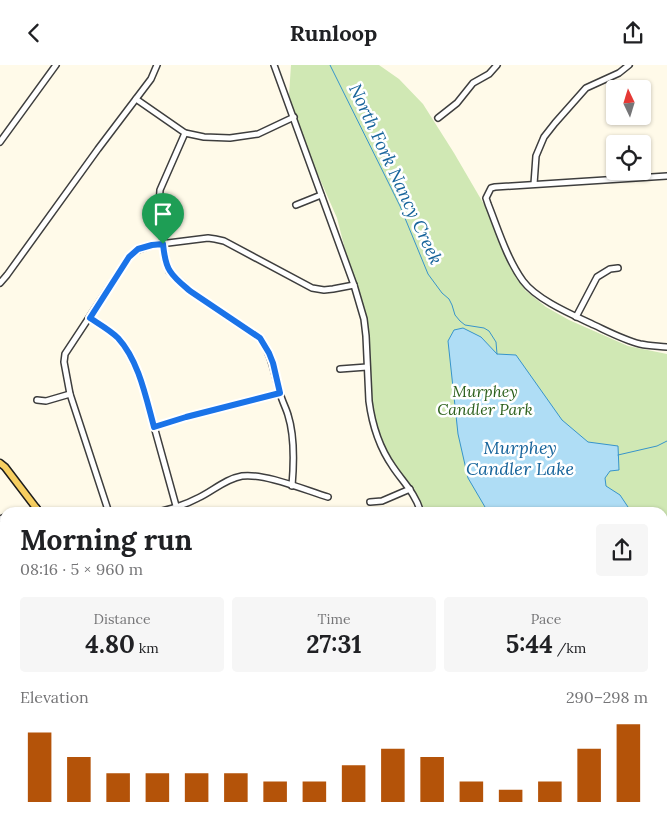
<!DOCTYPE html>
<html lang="en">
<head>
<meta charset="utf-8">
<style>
  :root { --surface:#fff; --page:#f6f6f6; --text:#202124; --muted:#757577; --accent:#b45309 }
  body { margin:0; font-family:Lora,serif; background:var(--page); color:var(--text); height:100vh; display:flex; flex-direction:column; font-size:19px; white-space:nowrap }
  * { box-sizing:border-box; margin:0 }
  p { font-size:16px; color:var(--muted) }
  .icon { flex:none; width:28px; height:28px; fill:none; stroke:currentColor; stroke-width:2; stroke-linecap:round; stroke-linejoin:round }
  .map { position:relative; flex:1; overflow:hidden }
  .details { position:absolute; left:0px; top:442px; width:668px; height:321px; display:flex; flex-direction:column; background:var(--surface); border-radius:15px 15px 0 0; box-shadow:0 1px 4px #0004 }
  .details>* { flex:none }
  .needle { width:32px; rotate:356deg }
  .fabs { position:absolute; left:606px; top:15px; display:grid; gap:10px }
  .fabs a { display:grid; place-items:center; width:45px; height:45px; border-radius:5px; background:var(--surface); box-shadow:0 1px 4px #0004; font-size:25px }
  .pin { position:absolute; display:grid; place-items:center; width:42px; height:42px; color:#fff; margin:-51px -21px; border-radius:50% 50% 50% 0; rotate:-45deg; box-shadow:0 0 5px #0007 }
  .pin .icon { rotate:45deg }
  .round { display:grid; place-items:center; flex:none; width:52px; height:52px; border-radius:5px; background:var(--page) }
  .headline { display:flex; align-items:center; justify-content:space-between; height:85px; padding:0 20px }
  h1 { font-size:28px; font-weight:800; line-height:38px }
  .figures { display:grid; grid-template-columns:repeat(3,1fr); gap:8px; height:85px; padding:5px 20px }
  .figures div { display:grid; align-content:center; border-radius:5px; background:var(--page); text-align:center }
  .figures b { font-size:25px; font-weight:800 }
  .figures small { font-size:14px; font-weight:400 }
  .figures p { font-size:14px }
  .chart { height:140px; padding:10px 20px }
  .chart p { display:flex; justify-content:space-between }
  .chart svg { width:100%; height:90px; margin-top:5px; stroke:var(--accent); stroke-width:6 }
  header { display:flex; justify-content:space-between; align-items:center; height:65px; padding:0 20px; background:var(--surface); font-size:22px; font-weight:800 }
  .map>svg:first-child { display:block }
  .green { fill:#d0e8b4 }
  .water { fill:#afddf5; stroke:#3794cb }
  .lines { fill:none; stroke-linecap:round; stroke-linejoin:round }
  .stream { stroke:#3794cb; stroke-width:1 }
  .minor-casing { stroke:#3e3e3e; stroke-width:8 }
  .major-casing { stroke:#1c1c1c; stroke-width:9 }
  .minor { stroke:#fff; stroke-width:5 }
  .major { stroke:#f7cf61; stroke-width:6 }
  .route-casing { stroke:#fff; stroke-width:10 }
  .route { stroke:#1a73e8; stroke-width:6 }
  .labels { text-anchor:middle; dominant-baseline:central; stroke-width:5; stroke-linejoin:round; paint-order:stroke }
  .park-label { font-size:16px; font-style:italic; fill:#2d611d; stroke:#fff }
  .water-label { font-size:18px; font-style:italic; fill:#17649b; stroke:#fff }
</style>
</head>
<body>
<header><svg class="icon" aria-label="back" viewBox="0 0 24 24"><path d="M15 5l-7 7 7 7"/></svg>Runloop<svg class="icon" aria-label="share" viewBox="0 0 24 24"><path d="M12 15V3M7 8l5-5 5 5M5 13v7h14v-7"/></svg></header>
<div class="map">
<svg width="667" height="763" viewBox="0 0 667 763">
  <rect width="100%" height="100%" fill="#fffae9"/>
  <g class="green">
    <path d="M291 0H379L399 14 423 39 454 88 489 148 525 225 546 242 569 255 628 281 667 289V522H663L662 448 423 447 420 435 408 416 389 397 375 362 371 340 367 284 360 243 337 153 297 62 289 30Z"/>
    <path d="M662 524 666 567V595H667V682L663 683Z"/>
    <path d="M294 759H379V763H296Z"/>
  </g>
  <path class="water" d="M463 263 481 272 497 289 516 290 562 355 588 377 618 381 619 405 610 406 605 413 606 421 620 430 630 445V447H484L485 442 468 413 458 369 448 276 454 265Z"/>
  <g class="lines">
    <g class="stream">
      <path d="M330 0 400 141 428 209 442 228 449 234 452 240 455 250 460 256 465 260 484 263 489 266 496 277 497 289"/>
      <path d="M618 390 657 381 667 376"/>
      <path d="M662 674 667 670"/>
      <path d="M266 763 268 759"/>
    </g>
    <defs>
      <g id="minor">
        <path d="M274 0 354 220 364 254 366 271 369 336C372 359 379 382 393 402 403 417 416 429 421 448"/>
        <path d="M136 34 185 68 204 72 230 73 258 69 294 52"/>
        <path d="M438 53 457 38 473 18 489 9 497 0"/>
        <path d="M185 68 160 125 159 142 163 179 166 196 169 206 190 226 260 273C272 290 274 309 280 328 282 336 286 343 288 350 295 372 294 398 292 421"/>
        <path d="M0 77 56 0"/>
        <path d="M667 111 495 122 491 123 486 133 488 139C498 164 507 194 523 216 537 235 573 250 594 260 609 267 624 275 640 279 649 281 658 281 667 282"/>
        <path d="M534 119 536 91 544 72 555 58 586 23 619 8 629 0"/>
        <path d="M296 140 321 130"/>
        <path d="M0 218 7 210 98 84 151 14 157 0"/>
        <path d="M576 252 597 212 610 204 618 203"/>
        <path d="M89 253C97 258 106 262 113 269 128 281 135 301 142 318L178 448"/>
        <path d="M340 304 367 302"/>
        <path d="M37 335 46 336 70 329"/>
        <path d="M154 362 186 352 280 328"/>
        <path d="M370 437 382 436 410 424"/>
        <path d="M26 448 37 443"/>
        <path d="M109 448 70 329 64 297 65 289 129 192 138 185 152 180 208 173 215 174 224 176 312 223 324 225 333 224 354 220"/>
        <path d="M154 448C170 444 183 441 198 433 213 426 225 414 242 411 265 408 305 425 328 432"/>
        <path d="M0 454 5 452"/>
        <path d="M662 525H667"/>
        <path d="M0 528 5 534"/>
        <path d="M0 595H5"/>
        <path d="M3 682 5 694"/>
        <path d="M662 724 667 725"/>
        <path d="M18 759 20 763"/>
        <path d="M184 763 189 759"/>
        <path d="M237 763 240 759"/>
        <path d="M627 763V759"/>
      </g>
      <g id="major">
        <path d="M0 398 5 402 40 448"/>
        <path d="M114 759 116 763"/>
      </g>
    </defs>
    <use href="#minor" class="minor-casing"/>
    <use href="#major" class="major-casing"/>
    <use href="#minor" class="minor"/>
    <use href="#major" class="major"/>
  </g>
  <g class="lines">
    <defs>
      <path id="route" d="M163 179C164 188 165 199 170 206 175 214 183 220 190 226L260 273 269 288 273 298 280 328 186 352 154 362C146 333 139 296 118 273 110 265 99 259 90 253L129 192 138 184 152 180Z"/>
    </defs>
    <use href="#route" class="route-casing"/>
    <use href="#route" class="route"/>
  </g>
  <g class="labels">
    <g class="park-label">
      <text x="485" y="326">Murphey<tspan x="485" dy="18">Candler Park</tspan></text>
    </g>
    <g class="water-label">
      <text transform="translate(396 109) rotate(65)">North Fork Nancy Creek</text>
      <text x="520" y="382">Murphey<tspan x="520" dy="21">Candler Lake</tspan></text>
    </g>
  </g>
</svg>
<div class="fabs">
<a><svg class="needle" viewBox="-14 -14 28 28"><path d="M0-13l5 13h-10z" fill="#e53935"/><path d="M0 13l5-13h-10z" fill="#757577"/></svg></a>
<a><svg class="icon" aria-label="locate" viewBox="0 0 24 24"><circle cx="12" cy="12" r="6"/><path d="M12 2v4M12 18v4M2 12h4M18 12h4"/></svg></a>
</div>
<div class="pin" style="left:163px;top:179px;background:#1e9e55"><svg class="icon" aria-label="arrive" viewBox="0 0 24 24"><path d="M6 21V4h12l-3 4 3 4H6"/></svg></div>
<section class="details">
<div class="headline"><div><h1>Morning run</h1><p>08:16 · 5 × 960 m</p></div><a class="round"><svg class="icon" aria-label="share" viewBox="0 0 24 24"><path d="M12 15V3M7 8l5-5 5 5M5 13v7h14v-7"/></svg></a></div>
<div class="figures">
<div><p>Distance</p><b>4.80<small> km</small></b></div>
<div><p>Time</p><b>27:31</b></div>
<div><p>Pace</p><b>5:44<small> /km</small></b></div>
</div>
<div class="chart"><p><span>Elevation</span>290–298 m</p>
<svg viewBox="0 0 160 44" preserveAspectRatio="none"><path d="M5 44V10M15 44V22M25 44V30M35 44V30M45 44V30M55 44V30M65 44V34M75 44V34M85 44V26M95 44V18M105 44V22M115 44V34M125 44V38M135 44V34M145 44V18M155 44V6"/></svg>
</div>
</section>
</div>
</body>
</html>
